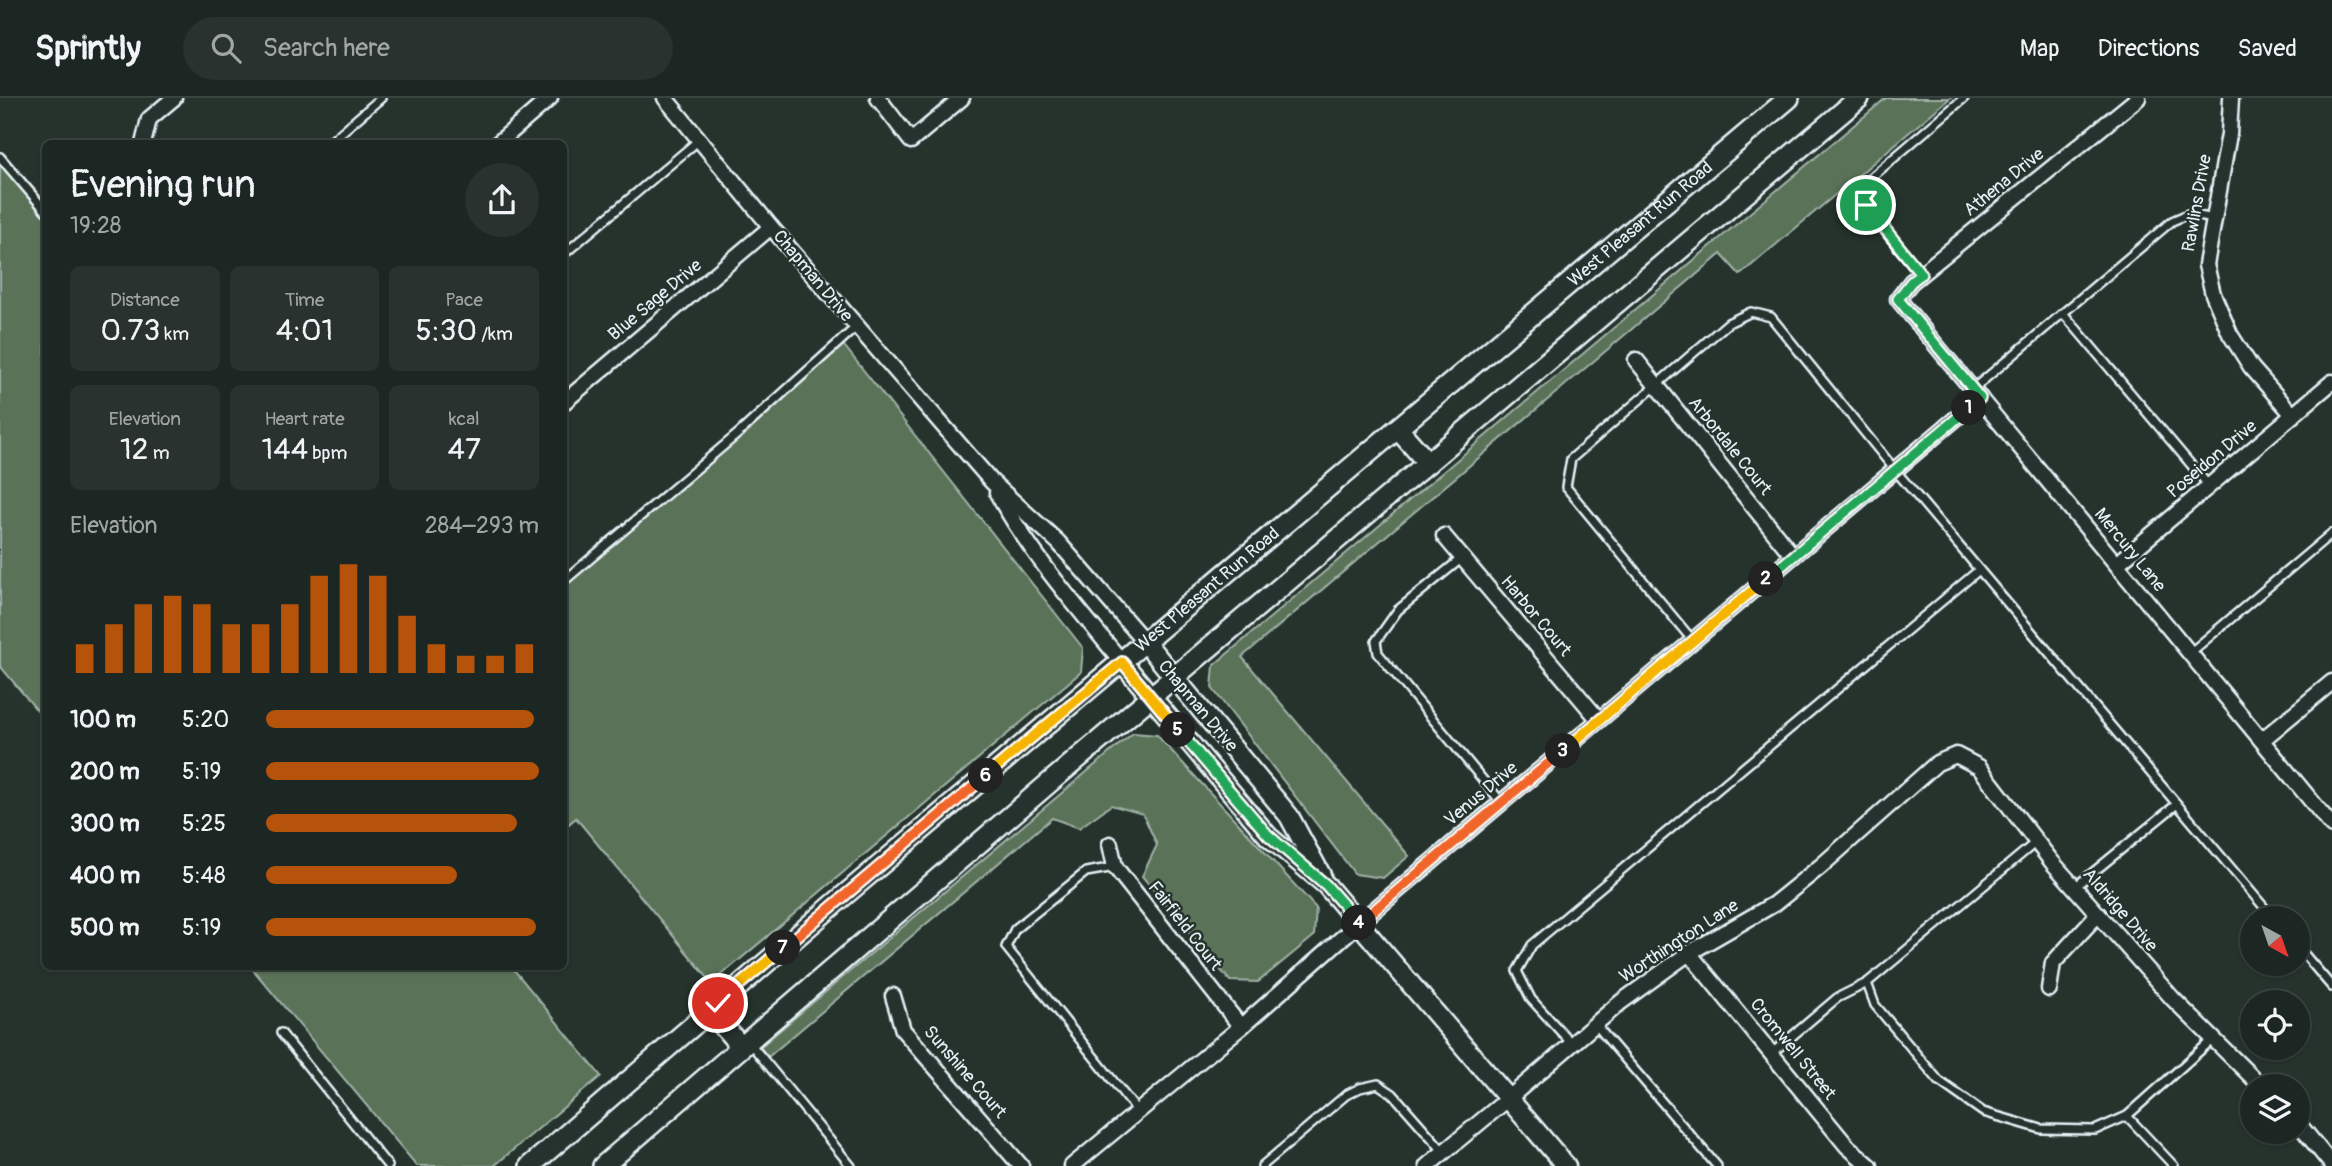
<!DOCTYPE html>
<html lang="en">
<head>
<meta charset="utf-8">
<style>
  :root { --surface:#1c2622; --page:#29322f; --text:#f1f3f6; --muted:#a0a5a5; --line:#3a4340; --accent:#b45309 }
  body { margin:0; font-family:Pangolin,sans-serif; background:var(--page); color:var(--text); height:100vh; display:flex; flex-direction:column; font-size:26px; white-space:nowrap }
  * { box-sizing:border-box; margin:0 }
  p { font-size:23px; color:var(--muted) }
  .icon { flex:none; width:38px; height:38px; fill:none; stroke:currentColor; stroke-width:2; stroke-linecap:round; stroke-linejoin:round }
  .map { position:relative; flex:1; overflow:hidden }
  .details { position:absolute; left:42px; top:42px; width:525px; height:830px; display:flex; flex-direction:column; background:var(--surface); border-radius:10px; box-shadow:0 2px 5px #0004,0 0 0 2px var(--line) }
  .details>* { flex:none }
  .needle { width:46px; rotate:140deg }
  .controls { position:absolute; left:2240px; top:808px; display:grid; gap:14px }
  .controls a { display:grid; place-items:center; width:70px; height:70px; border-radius:50%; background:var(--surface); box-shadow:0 2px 5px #0004,0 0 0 2px var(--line); font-size:35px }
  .pin { position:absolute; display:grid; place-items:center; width:60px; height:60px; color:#fff; margin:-30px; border:4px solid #fff; border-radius:50%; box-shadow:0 2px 7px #0007 }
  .km { position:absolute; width:35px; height:35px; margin:-18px; border-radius:50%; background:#222; color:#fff; font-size:19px; line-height:35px; text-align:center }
  .round { display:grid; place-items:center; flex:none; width:74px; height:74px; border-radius:37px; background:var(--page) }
  .head { display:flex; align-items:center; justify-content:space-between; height:119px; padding:0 28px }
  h1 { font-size:38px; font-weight:600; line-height:52px }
  .metrics { display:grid; grid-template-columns:repeat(3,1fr); gap:10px; height:119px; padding:7px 28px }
  .metrics div { display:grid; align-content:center; border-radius:10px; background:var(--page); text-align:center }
  .metrics b { font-size:30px; font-weight:600 }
  .metrics small { font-size:19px; font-weight:400 }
  .metrics p { font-size:19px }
  .chart { height:196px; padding:14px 28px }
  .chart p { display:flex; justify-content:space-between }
  .chart svg { width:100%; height:126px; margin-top:7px; stroke:var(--accent); stroke-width:6 }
  ul { padding:0 28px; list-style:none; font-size:23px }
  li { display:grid; grid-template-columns:112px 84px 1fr; align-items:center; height:52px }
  li i { height:18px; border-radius:9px; background:var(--accent) }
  header { display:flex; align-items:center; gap:42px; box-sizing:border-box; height:98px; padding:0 35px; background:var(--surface); border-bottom:2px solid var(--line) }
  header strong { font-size:33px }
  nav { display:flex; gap:38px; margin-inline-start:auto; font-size:24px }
  .search { width:490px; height:63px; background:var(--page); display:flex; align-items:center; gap:18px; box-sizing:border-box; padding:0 24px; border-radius:38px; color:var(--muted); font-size:26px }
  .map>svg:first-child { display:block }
  .green { fill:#5a7358; stroke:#a1b2a8; stroke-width:2 }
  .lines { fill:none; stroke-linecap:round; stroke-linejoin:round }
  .service-casing { stroke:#e8f1f8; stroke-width:12 }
  .minor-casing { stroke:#e8f1f8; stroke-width:19 }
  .tertiary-casing { stroke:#e8f1f8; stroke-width:23 }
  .secondary-casing { stroke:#e8f1f8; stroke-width:24 }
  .service { stroke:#26332d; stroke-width:7 }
  .minor { stroke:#26332d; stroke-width:14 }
  .tertiary { stroke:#26332d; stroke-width:18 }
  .secondary { stroke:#26332d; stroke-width:19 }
  .split-1-casing { stroke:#fff; stroke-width:14 }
  .split-2-casing { stroke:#fff; stroke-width:14 }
  .split-3-casing { stroke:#fff; stroke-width:14 }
  .split-4-casing { stroke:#fff; stroke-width:14 }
  .split-5-casing { stroke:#fff; stroke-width:14 }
  .split-6-casing { stroke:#fff; stroke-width:14 }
  .split-7-casing { stroke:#fff; stroke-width:14 }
  .split-8-casing { stroke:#fff; stroke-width:14 }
  .split-1 { stroke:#22a559; stroke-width:9 }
  .split-2 { stroke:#22a559; stroke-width:9 }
  .split-3 { stroke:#f5b400; stroke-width:9 }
  .split-4 { stroke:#f0652b; stroke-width:9 }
  .split-5 { stroke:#22a559; stroke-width:9 }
  .split-6 { stroke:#f5b400; stroke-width:9 }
  .split-7 { stroke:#f0652b; stroke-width:9 }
  .split-8 { stroke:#f5b400; stroke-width:9 }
  .labels { text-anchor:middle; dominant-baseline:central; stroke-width:5; stroke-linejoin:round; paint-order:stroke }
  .street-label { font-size:18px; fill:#e8f1f8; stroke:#26332d }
</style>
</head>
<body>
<header>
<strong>Sprintly</strong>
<div class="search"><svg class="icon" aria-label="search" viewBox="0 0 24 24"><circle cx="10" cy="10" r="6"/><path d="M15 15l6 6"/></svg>Search here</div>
<nav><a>Map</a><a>Directions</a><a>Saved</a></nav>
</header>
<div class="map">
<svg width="2332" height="1068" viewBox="0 0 2332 1068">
  <rect width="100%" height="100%" fill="#26332d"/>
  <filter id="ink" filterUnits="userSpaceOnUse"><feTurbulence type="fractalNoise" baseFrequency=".0143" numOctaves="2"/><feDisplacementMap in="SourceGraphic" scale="14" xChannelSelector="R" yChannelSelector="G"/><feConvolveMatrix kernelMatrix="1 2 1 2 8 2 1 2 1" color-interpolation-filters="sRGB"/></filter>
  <g filter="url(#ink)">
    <g class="green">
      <path d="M1886 0H1950L1740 177 1721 156 1242 559 1409 758 1383 780 1355 776 1212 590 1214 567Z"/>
      <path d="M0 61 45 115V622L0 568Z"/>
      <path d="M842 245 1083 550 1081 574 712 885 576 720 564 730V479Z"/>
      <path d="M1133 635 1157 637 1316 810 1314 838 1258 884 1230 883 1142 778 1157 747 1143 716 1111 707 1079 730 1052 720 768 959 760 949Z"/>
      <path d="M250 868H511L601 978 494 1068H417Z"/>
    </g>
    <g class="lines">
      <defs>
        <g id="service">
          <path d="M328 46 381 0"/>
          <path d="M0 59 46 113"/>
          <path d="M564 156 699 42"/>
          <path d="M1921 176C1900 150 1875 125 1861 95L1867 83 1964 0"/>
          <path d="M2063 215 2209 388"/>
          <path d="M1973 291 2172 123 2188 116 2214 121"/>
          <path d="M1462 460 1398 512 1376 543 1378 555 1502 705"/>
          <path d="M564 483 740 334 856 229"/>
          <path d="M1693 543 1566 389 1571 361 1728 225 1751 214 1771 219 1895 372 2274 821"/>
          <path d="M2190 555 2332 435"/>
          <path d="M1115 769 1086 774 1015 831 1006 849 1138 1014"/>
          <path d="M2075 789 2177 706"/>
          <path d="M2298 849 2332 889"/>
          <path d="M1867 885 1875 907 1939 983 1983 1014 2041 1031 2095 1032 2127 1018 2213 941"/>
          <path d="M1595 926 1717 1068"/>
          <path d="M281 935 388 1068"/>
          <path d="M749 944 851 1068"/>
          <path d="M1572 946 1531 901 1517 873 1532 847 1979 472"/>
          <path d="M1771 956 1837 900 1867 885 2036 744"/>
          <path d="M2127 1018 2174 1068"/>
          <path d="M1262 1068 1346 997 1360 990 1378 986 1393 996 1444 1054"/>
        </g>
        <g id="minor">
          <path d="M665 0 771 129 992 384 1058 444 1145 544"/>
          <path d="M878 0 911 43 962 0"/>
          <path d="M2138 0 1911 184 1898 201 2332 728"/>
          <path d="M2231 0 2229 36 2206 167 2213 196 2230 236 2251 269 2293 317"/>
          <path d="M143 46 149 21 174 0"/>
          <path d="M497 46 550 0"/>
          <path d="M1636 262 1793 458"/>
          <path d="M564 304 771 129"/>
          <path d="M997 395C1032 458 1076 508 1122 564"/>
          <path d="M1444 438 1599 622"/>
          <path d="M2117 466 2332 284"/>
          <path d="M2262 642 2332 584"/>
          <path d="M1110 746 1115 769 1241 929"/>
          <path d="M1689 855 1847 1048 1870 1068"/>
          <path d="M2049 891 2053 865 2098 816"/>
          <path d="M893 898 903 932 1021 1068"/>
          <path d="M2298 1025 2332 1067"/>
          <path d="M1072 1068 1241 929 1359 825 1980 300"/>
          <path d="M1427 1068 1509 1000 1621 904 1689 855 1774 806 1821 768 1937 665 1956 657 1979 669 2052 764 2173 901 2262 989"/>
        </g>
        <g id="tertiary">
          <path d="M1145 544 1289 718 1321 777"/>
          <path d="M1122 564 1268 738 1326 787 1566 1068"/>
        </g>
        <g id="secondary">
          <path d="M1398 331 1428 365"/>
          <path d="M710 912 741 949"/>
          <path id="s1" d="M530 1068 847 795 1789 0"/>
          <path d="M603 1068 1049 685 1859 0"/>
        </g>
      </defs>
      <use href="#service" class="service-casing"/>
      <use href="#minor" class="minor-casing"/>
      <use href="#tertiary" class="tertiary-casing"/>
      <use href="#secondary" class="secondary-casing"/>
      <use href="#service" class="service"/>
      <use href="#minor" class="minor"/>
      <use href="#tertiary" class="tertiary"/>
      <use href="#secondary" class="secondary"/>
    </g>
  </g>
  <g class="lines" filter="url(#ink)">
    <defs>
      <path id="split-1" d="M1866 107 1921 176 1911 184 1898 201 1980 300 1969 310"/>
      <path id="split-2" d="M1766 481 1969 310"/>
      <path id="split-3" d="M1563 653 1766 481"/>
      <path id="split-4" d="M1359 825 1563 653"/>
      <path id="split-5" d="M1178 632 1268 737 1326 787 1359 825"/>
      <path id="split-6" d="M986 678 1122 564 1178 632"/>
      <path id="split-7" d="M783 850 986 678"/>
      <path id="split-8" d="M718 905 783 850"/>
    </defs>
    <use href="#split-1" class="split-1-casing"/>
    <use href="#split-2" class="split-2-casing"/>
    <use href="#split-3" class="split-3-casing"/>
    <use href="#split-4" class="split-4-casing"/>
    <use href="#split-5" class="split-5-casing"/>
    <use href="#split-6" class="split-6-casing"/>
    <use href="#split-7" class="split-7-casing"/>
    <use href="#split-8" class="split-8-casing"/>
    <use href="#split-1" class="split-1"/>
    <use href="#split-2" class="split-2"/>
    <use href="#split-3" class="split-3"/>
    <use href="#split-4" class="split-4"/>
    <use href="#split-5" class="split-5"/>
    <use href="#split-6" class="split-6"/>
    <use href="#split-7" class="split-7"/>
    <use href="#split-8" class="split-8"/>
  </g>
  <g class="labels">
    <g class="street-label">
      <text transform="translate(2004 84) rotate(-39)">Athena Drive</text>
      <text transform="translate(2197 105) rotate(-80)">Rawlins Drive</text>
      <text stroke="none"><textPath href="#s1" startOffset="1456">West Pleasant Run Road</textPath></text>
      <text transform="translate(813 178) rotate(50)">Chapman Drive</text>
      <text transform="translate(655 202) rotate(-40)">Blue Sage Drive</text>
      <text transform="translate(1730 348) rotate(51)">Arbordale Court</text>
      <text transform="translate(2212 361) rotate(-40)">Poseidon Drive</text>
      <text transform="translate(2130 452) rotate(51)">Mercury Lane</text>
      <text stroke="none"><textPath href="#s1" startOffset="889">West Pleasant Run Road</textPath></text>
      <text transform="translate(1536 518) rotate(50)">Harbor Court</text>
      <text transform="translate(1198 608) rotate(50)">Chapman Drive</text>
      <text transform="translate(1481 696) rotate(-40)">Venus Drive</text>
      <text transform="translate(2120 812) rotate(49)">Aldridge Drive</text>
      <text transform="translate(1185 828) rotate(52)">Fairfield Court</text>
      <text transform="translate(1679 843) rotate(-33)">Worthington Lane</text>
      <text transform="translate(1793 951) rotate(51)">Cromwell Street</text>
      <text transform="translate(965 974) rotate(49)">Sunshine Court</text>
    </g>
  </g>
</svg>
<div class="controls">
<a><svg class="needle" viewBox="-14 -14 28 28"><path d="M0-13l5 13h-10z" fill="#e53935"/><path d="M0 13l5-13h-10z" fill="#a0a5a5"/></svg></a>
<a><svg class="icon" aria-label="locate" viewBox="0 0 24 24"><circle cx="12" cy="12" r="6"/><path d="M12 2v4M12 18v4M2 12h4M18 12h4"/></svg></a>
<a><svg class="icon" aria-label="layers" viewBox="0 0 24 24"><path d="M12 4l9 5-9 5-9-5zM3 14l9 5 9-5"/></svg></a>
</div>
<div class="pin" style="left:1866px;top:107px;background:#1e9e55"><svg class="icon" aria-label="arrive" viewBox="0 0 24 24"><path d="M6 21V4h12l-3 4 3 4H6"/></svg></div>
<div class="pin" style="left:718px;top:905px;background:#d93025"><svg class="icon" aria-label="check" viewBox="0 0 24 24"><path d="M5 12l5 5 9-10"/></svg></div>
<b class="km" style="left:1969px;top:310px">1</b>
<b class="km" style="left:1766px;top:481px">2</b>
<b class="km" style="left:1563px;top:653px">3</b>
<b class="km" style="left:1359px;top:825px">4</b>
<b class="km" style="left:1178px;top:632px">5</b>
<b class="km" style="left:986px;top:678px">6</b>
<b class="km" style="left:783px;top:850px">7</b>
<section class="details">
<div class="head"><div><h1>Evening run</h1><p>19:28</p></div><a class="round"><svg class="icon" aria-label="share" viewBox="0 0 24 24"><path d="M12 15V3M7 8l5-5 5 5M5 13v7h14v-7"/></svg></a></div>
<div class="metrics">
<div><p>Distance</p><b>0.73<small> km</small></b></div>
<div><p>Time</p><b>4:01</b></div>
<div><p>Pace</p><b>5:30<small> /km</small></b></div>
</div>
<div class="metrics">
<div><p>Elevation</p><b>12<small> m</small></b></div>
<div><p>Heart rate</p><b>144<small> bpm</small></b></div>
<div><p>kcal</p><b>47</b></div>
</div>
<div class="chart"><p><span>Elevation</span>284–293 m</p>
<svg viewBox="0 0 160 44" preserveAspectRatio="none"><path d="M5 44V34M15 44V27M25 44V20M35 44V17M45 44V20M55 44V27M65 44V27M75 44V20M85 44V10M95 44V6M105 44V10M115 44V24M125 44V34M135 44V38M145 44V38M155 44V34"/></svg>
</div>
<ul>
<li><b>100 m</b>5:20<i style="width:98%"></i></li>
<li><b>200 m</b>5:19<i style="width:100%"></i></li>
<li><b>300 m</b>5:25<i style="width:92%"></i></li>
<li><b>400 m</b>5:48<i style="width:70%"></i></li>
<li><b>500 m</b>5:19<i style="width:99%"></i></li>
</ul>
</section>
</div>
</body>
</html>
